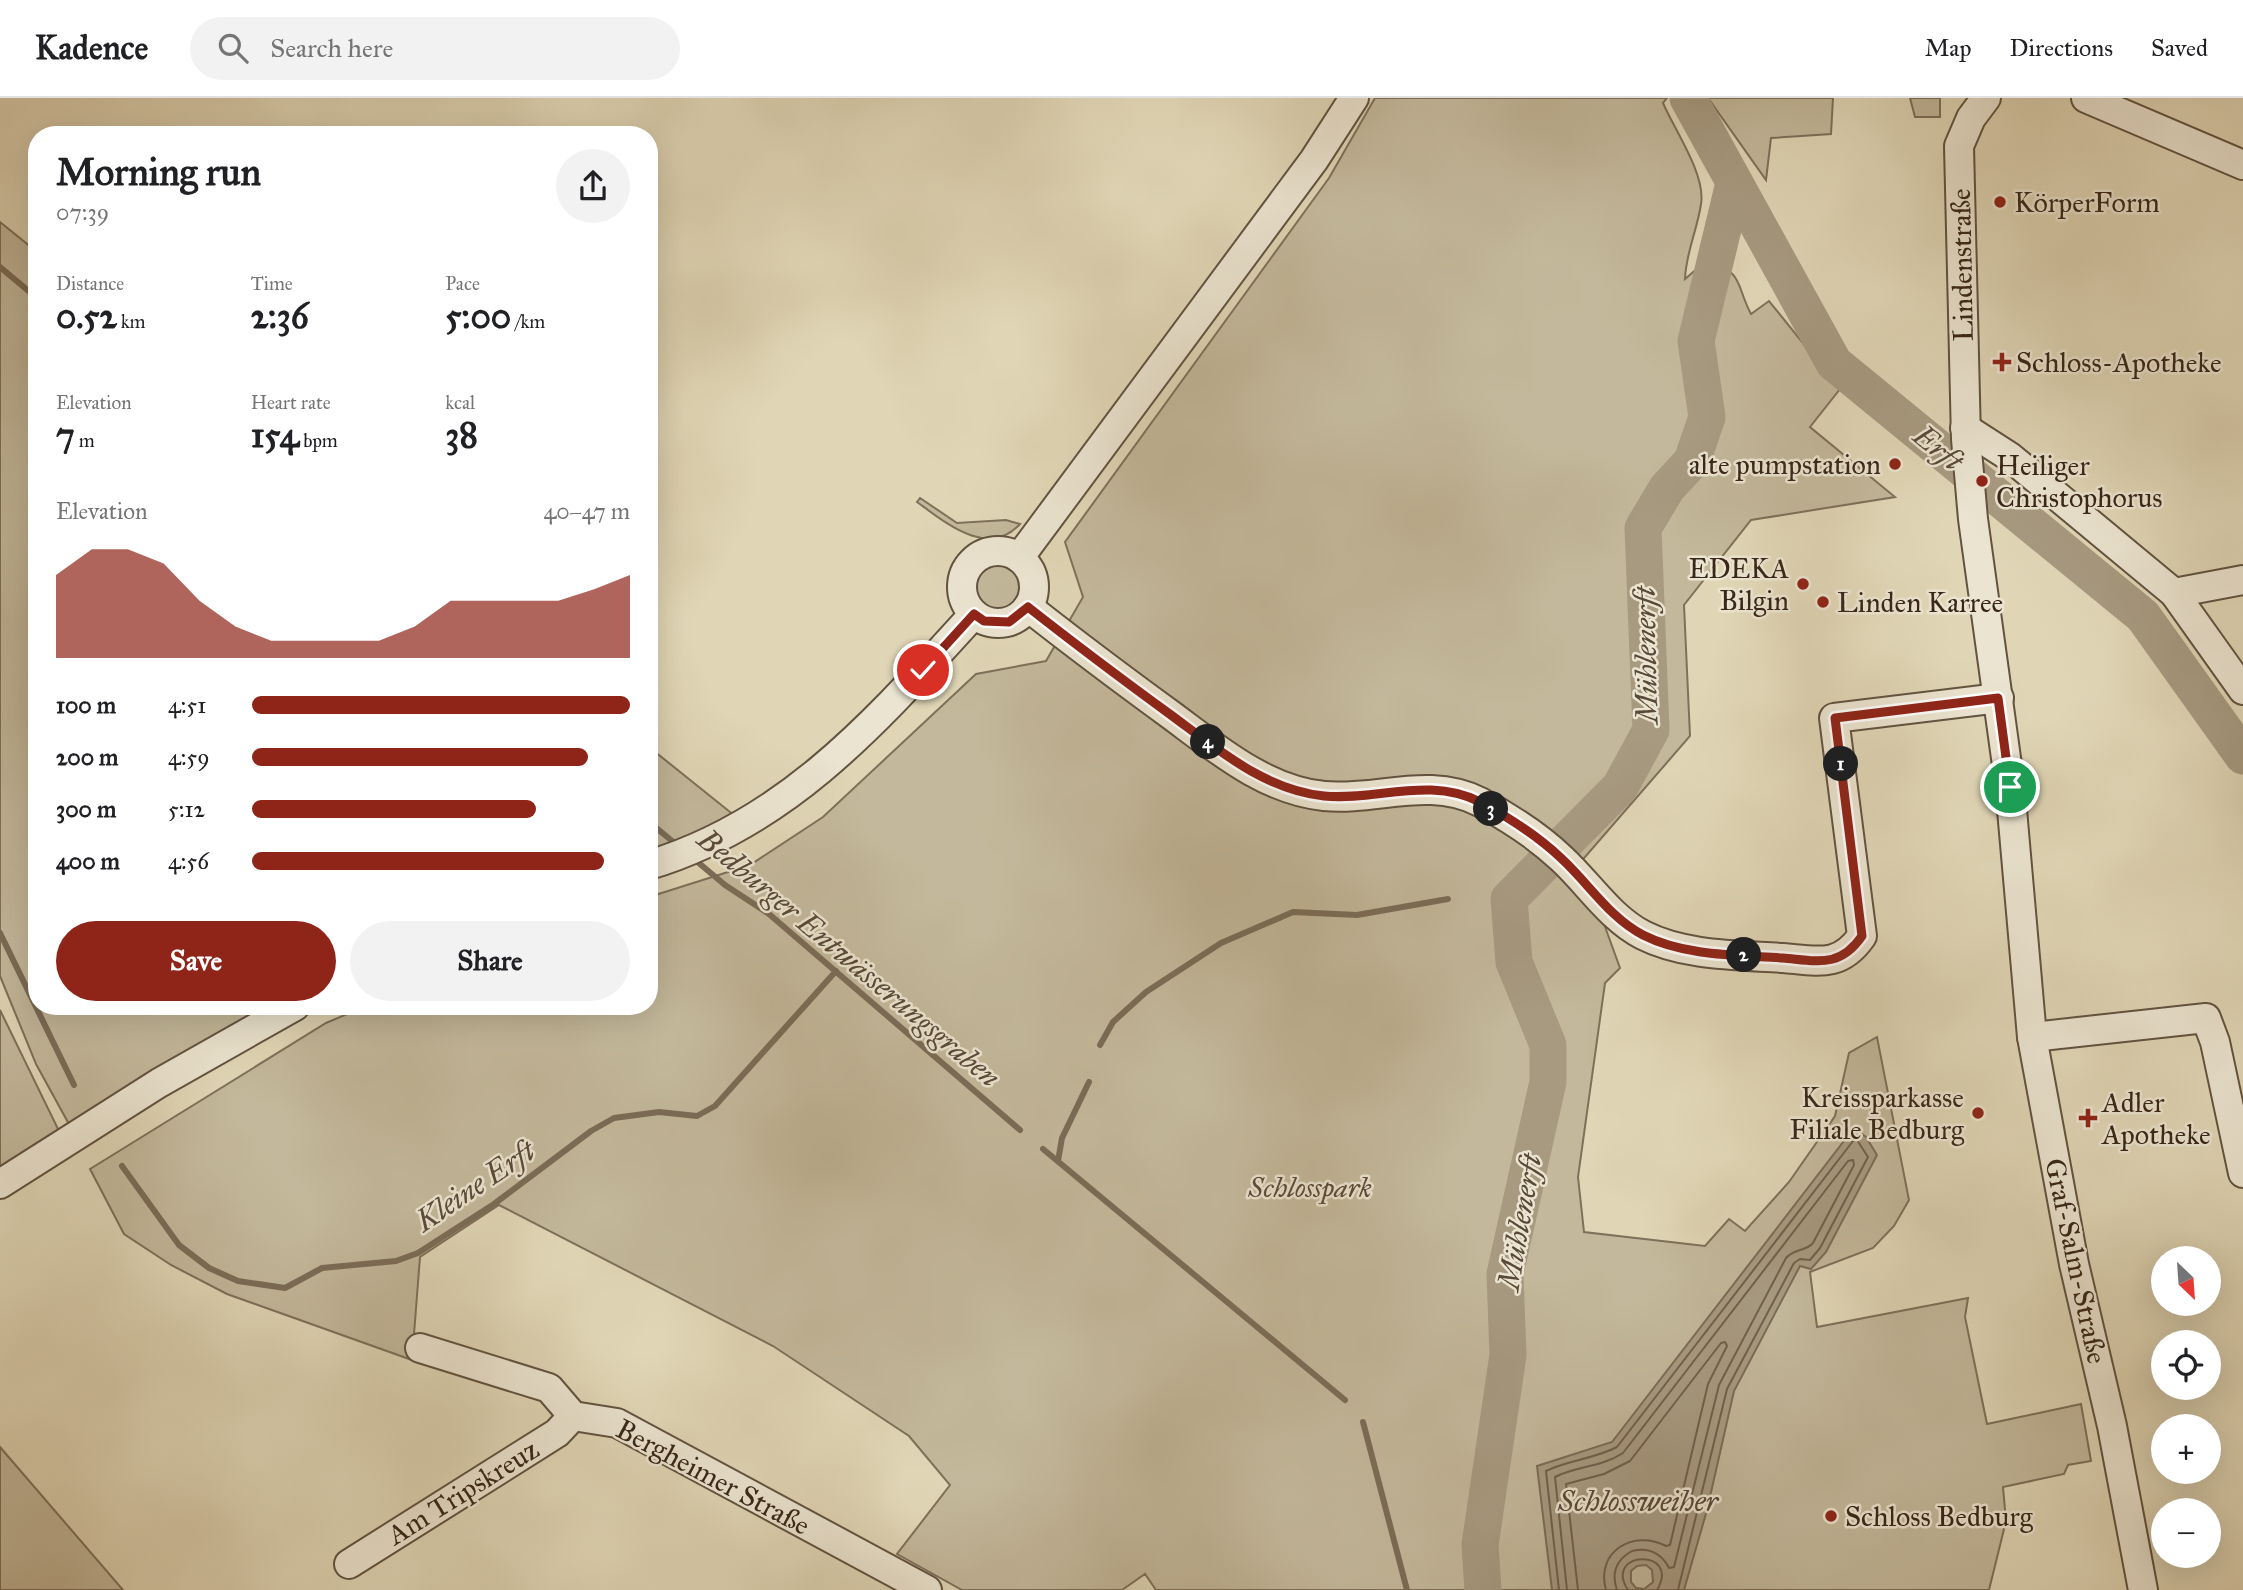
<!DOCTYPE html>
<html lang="en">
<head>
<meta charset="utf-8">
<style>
  :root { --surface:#fff; --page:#f2f2f2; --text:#202124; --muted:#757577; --line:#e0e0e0; --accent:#8f2418 }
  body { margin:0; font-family:"IM FELL Great Primer",serif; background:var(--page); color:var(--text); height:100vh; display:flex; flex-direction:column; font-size:26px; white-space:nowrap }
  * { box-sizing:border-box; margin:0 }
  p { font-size:23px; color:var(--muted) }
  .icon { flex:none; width:38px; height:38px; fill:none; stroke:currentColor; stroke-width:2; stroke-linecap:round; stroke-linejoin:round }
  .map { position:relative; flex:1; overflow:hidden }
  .drawer { position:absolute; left:28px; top:28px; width:630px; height:889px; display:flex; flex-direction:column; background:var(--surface); border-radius:28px; box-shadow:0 7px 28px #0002 }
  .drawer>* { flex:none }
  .needle { width:46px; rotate:155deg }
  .controls { position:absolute; left:2151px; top:1148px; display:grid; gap:14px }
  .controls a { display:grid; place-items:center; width:70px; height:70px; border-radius:50%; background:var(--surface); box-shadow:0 7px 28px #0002; font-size:35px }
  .pin { position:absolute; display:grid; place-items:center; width:60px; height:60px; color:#fff; margin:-30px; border:4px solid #fff; border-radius:50%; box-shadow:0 2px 7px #0007 }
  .km { position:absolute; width:35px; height:35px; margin:-18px; border-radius:50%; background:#222; color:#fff; font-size:19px; line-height:35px; text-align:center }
  .round { display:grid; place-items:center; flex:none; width:74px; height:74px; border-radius:37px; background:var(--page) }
  .overview { display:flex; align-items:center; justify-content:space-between; height:119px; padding:0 28px }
  h1 { font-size:38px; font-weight:700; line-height:52px }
  .figures { display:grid; grid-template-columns:repeat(3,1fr); gap:10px; height:119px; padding:7px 28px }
  .figures div { display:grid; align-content:center }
  .figures b { font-size:35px; font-weight:700 }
  .figures small { font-size:19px; font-weight:400 }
  .figures p { font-size:19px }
  .chart { height:196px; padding:14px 28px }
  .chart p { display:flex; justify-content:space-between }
  .chart svg { width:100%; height:126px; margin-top:7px; fill:var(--accent); opacity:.7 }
  .primary-button { display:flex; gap:14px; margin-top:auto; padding:14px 28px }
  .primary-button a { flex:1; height:80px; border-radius:42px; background:var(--accent); color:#fff; font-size:28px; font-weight:700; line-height:80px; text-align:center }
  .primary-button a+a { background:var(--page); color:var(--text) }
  ul { padding:0 28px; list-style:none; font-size:23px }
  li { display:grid; grid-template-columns:112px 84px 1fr; align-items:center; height:52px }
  li i { height:18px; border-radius:9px; background:var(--accent) }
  header { display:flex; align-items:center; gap:42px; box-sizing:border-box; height:98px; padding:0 35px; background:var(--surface); border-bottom:2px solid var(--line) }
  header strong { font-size:33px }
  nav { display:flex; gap:38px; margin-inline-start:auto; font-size:24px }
  .search { width:490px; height:63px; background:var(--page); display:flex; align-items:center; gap:18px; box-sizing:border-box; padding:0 24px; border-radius:38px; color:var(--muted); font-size:26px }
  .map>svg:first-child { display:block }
  .green { fill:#c3b89b; stroke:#7e705a; stroke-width:2 }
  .water { fill:#a79a81; stroke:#7b6c57; stroke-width:2; fill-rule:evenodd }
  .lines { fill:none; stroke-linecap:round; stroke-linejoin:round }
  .shore { stroke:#70604d; stroke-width:2 }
  .stream { stroke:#7b6c57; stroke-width:6 }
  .river { stroke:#a79a81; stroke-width:37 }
  .minor-casing { stroke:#625340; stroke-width:32 }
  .minor { stroke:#ebe4d0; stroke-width:28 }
  .route-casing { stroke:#fff; stroke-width:14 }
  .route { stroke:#8f2418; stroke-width:9 }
  .poi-dot { fill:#8f2418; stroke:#ebe4d0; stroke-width:2.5 }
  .labels { text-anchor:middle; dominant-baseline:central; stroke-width:5; stroke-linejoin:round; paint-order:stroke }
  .poi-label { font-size:28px; fill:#382719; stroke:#ebe4d0; text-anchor:start }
  .street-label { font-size:28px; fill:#382719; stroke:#ebe4d0 }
  .park-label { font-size:28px; font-style:italic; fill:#5b4b3a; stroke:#ebe4d0 }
  .water-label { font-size:30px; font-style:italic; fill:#594a38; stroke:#ebe4d0 }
</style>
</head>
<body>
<header>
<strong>Kadence</strong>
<div class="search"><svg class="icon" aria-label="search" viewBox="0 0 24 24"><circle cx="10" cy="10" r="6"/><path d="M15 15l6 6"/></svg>Search here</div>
<nav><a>Map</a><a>Directions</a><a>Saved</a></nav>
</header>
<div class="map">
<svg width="2243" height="1492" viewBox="0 0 2243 1492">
  <rect width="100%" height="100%" fill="#e0d6b6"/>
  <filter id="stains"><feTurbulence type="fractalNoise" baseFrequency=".00286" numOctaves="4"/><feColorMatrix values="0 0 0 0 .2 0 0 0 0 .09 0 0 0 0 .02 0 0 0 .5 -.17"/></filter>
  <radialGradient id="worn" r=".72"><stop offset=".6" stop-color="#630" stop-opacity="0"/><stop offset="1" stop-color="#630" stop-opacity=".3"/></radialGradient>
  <g class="green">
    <path d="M1375 0H1667L1663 5C1675 33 1706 77 1701 106 1697 133 1686 154 1685 181L1706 163C1745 174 1735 186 1751 216L1769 203 1840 291 1810 329 1895 399 1751 422 1684 507 1690 638 1565 782 1604 826 1620 870 1605 885 1578 1079 1584 1134 1705 1148 1729 1121 1745 1133 1789 1084 1835 1018 1849 955 1877 939 1909 1102 1894 1128 1873 1150 1810 1174 1817 1229 1968 1200 1965 1219 1987 1326 2081 1306 2091 1363 2068 1367 2064 1376 2003 1389 2006 1423 1989 1492H1156L1145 1476 1122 1492H962L897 1456 950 1387 909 1338 773 1248 499 1107 420 1159 412 1262 227 1196 171 1167 124 1136 90 1071 326 925 366 908H649V799L750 767 823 719 976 576 1046 563 1083 499 1065 444 1329 80Z"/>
    <path d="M1708 0H1833L1831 36 1771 40 1766 82Z"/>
    <path d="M1910 0H1940V19H1915Z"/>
    <path d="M0 124 37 154V908H264L70 1028 36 966 0 878Z"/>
    <path d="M920 400 957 425 1006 422 1020 426C988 461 946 425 917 404Z"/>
    <circle cx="998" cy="489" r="25"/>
    <path d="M649 649 735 718 649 756Z"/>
    <path d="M0 912 60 1035 0 1072Z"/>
    <path d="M0 1349 6 1356 123 1492H0Z"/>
  </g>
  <path class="water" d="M1854 1030 1866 1039 1877 1057 1826 1154 1811 1171 1800 1168 1734 1293 1707 1412 1684 1492H1552L1537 1368 1612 1344ZM1646 1467 1652 1472 1653 1484 1644 1491 1636 1490 1631 1484V1473L1637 1468Z"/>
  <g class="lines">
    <g class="shore">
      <path d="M1559 1492 1546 1373C1569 1362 1594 1361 1617 1349L1853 1043 1857 1042 1868 1059 1820 1150 1810 1162 1800 1161 1794 1165 1727 1291 1678 1492"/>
      <path d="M1567 1492 1555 1379C1577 1368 1602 1369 1623 1355L1848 1063 1853 1062 1854 1067 1813 1145C1805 1154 1795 1150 1786 1160L1719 1287 1674 1469 1669 1470C1661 1455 1649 1449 1632 1453 1616 1462 1611 1475 1617 1492"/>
      <path d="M1578 1492 1566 1386 1604 1376 1630 1363 1721 1245 1725 1244 1727 1248 1708 1286 1670 1447 1666 1448C1634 1431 1595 1453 1606 1492"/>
      <path d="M1628 1492C1602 1452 1682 1450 1657 1492"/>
    </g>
    <g class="stream">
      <path d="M0 169 37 200"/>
      <path d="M649 724 677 747"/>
      <path d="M694 761 725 787 769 816 1020 1032"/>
      <path d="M0 835 74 987"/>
      <path d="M1100 947 1113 924 1146 894 1221 845 1293 814 1357 817 1448 801"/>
      <path d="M1043 1051 1345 1302"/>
      <path d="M1058 1063 1062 1040 1089 984"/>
      <path d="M122 1068 179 1147 209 1170 238 1183 285 1190 322 1170 396 1163 418 1155 494 1106 591 1033 614 1020 659 1014 697 1018 715 1008 836 873"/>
      <path d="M1363 1324 1407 1492"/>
    </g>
    <g class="river">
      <path d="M1688 0 1834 265 2143 518 2243 658"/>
      <path d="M1483 1492 1480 1447 1508 1257 1505 1176 1548 984V947L1514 864 1509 801 1620 689 1651 632 1643 430 1667 390 1692 363 1707 319 1696 243 1734 85"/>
    </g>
    <defs>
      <g id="minor">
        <path d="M1986 0 1971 20 1959 48 1966 341 1973 421 2010 689 2032 939 2074 1166 2112 1328 2143 1492"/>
        <path d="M2086 0 2243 67"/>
        <path d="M1965 330 2010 359 2174 495 2243 592"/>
        <circle cx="998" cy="489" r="36"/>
        <path d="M1019 460 1314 62 1354 0"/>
        <path d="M2174 495 2243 482"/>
        <path d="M1028 509C1075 546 1123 582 1171 617 1217 651 1265 692 1324 698 1377 703 1429 678 1480 704 1508 719 1539 739 1562 761 1589 786 1610 820 1643 837 1684 858 1737 857 1783 860 1818 863 1840 870 1862 838L1834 620 1999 600"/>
        <path d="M649 767C789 725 879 620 974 516"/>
        <path d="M2032 939 2206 920 2215 944 2243 1075"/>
        <path d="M0 1086 159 985 295 908"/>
        <path d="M420 1250 549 1290 573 1318 617 1325 927 1492"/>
        <path d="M349 1466 557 1335 573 1318"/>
      </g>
    </defs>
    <use href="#minor" class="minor-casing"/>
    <use href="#minor" class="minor"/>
  </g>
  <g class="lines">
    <defs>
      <path id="route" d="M923 572 974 516 984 523 1009 524 1028 509C1075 546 1123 582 1171 617 1217 651 1265 692 1324 698 1377 703 1429 678 1480 704 1508 719 1539 739 1562 761 1589 786 1610 820 1643 837 1684 858 1737 857 1783 860 1818 863 1840 870 1862 838L1835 620 1998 600 2010 689"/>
    </defs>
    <use href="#route" class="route-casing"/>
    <use href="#route" class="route"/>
  </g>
  <g class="poi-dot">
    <circle cx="2000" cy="104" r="7"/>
    <path d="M1998.5 253.5h7v7h7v7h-7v7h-7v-7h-7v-7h7z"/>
    <circle cx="1895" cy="366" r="7"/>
    <circle cx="1982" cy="383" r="7"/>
    <circle cx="1803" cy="486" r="7"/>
    <circle cx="1823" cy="504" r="7"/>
    <circle cx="1978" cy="1015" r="7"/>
    <path d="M2084.5 1009.5h7v7h7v7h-7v7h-7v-7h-7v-7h7z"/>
    <circle cx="1831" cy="1418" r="7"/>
  </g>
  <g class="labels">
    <g class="poi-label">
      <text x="2014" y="104">KörperForm</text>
      <text x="2016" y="264">Schloss-Apotheke</text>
      <text x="1881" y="366" text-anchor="end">alte pumpstation</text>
      <text x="1996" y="367">Heiliger<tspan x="1996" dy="32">Christophorus</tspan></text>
      <text x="1789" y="470" text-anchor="end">EDEKA<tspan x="1789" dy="32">Bilgin</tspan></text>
      <text x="1837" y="504">Linden Karree</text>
      <text x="1964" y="999" text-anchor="end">Kreissparkasse<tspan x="1964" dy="32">Filiale Bedburg</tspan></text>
      <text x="2102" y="1004">Adler<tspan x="2102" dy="32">Apotheke</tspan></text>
      <text x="1845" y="1418">Schloss Bedburg</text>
    </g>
    <g class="street-label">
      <text transform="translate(1962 167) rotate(-91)">Lindenstraße</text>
      <text transform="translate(2076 1163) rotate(78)">Graf-Salm-Straße</text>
      <text transform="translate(713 1379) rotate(28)">Bergheimer Straße</text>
      <text transform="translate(463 1394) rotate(-32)">Am Tripskreuz</text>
    </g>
    <g class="park-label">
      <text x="1310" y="1089">Schlosspark</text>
    </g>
    <g class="water-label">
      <text transform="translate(1938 350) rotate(39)">Erft</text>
      <text transform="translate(1646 557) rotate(-91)">Mühlenerft</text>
      <text transform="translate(849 860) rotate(40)">Bedburger Entwässerungsgraben</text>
      <text transform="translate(475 1088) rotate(-34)">Kleine Erft</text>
      <text transform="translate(1520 1124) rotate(-80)">Mühlenerft</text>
      <text x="1638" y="1403">Schlossweiher</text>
    </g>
  </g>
  <rect width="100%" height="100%" filter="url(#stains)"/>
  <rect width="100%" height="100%" fill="url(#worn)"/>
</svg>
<div class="controls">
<a><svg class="needle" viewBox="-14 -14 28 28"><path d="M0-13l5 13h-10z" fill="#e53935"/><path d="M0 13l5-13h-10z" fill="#757577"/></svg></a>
<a><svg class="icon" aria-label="locate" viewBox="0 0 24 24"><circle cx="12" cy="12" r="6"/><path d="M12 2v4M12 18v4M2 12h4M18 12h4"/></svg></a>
<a>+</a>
<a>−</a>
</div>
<div class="pin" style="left:2010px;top:689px;background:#1e9e55"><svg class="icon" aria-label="arrive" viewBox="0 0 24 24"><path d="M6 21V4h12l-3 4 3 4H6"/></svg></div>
<div class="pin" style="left:923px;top:572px;background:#d93025"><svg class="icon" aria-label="check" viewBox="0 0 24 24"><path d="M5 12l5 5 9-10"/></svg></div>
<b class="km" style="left:1841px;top:666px">1</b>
<b class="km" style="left:1744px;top:857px">2</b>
<b class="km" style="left:1491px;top:711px">3</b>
<b class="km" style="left:1208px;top:644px">4</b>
<section class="drawer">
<div class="overview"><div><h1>Morning run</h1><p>07:39</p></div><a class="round"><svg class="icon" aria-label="share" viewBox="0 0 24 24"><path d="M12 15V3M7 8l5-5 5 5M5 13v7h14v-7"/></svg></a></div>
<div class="figures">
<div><p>Distance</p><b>0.52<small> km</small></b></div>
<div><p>Time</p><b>2:36</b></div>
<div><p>Pace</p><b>5:00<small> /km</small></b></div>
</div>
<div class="figures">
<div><p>Elevation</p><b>7<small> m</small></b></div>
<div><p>Heart rate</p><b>154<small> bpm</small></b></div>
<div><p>kcal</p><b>38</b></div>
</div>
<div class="chart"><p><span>Elevation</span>40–47 m</p>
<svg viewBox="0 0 160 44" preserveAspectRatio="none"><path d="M0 44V15L10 6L20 6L30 11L40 24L50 33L60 38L70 38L80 38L90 38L100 33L110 24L120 24L130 24L140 24L150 20L160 15V44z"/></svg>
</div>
<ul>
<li><b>100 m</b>4:51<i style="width:100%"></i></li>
<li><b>200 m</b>4:59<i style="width:89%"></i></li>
<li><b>300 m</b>5:12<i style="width:75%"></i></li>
<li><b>400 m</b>4:56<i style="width:93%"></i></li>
</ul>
<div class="primary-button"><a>Save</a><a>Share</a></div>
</section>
</div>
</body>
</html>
